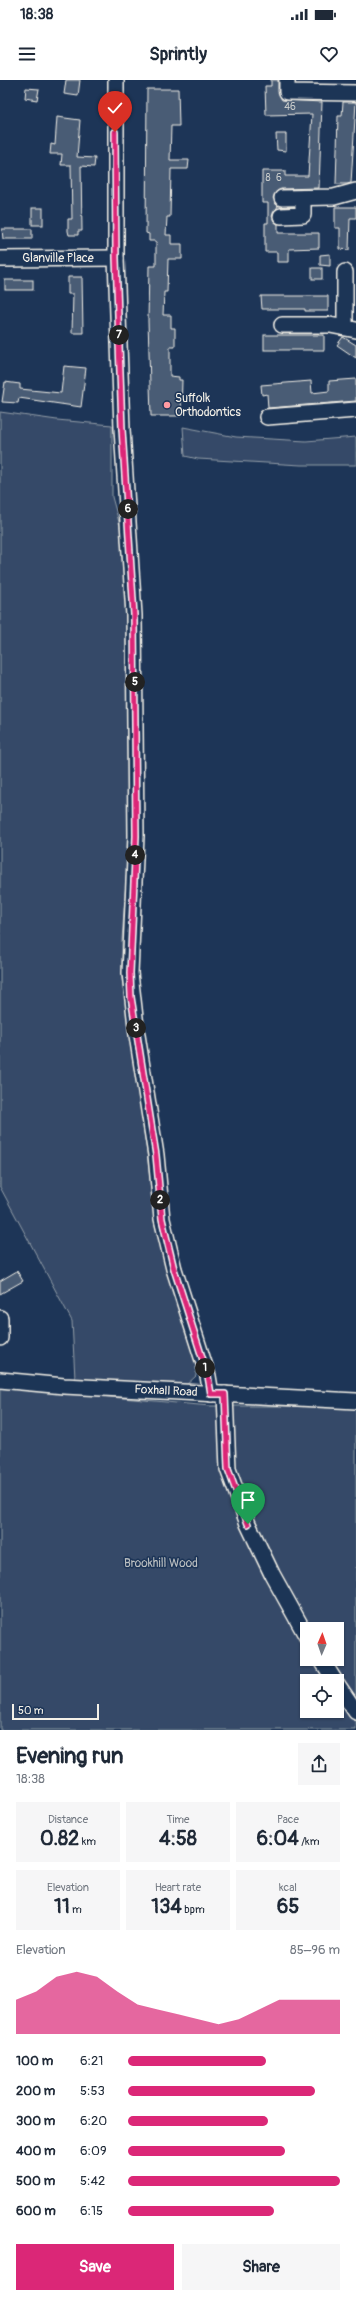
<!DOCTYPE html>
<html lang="en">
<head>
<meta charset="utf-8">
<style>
  :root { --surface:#fff; --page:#f6f6f7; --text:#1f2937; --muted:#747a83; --accent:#db2777 }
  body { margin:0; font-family:Pangolin,sans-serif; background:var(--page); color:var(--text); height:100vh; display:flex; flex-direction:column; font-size:15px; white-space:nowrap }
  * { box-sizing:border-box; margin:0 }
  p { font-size:13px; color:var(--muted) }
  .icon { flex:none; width:22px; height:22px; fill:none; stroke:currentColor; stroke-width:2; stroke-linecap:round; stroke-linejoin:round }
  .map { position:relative; height:1650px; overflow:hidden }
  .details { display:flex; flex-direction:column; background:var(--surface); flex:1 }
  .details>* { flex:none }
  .needle { width:26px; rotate:2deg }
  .controls { position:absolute; left:300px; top:1542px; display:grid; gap:8px }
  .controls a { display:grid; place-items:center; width:44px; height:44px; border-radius:0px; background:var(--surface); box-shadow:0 1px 3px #0004; font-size:20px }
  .scale { position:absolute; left:12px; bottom:10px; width:87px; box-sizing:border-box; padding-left:4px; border:2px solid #f4f1e8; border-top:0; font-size:11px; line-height:14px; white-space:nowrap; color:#f4f1e8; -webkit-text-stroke:3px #1d3557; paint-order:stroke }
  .pin { position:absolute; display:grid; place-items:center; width:34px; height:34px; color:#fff; margin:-41px -17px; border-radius:50% 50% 50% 0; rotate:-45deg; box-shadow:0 0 4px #0007 }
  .pin .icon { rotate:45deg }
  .km { position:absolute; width:20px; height:20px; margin:-10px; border-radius:50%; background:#222; color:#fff; font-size:11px; line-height:20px; text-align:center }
  .round { display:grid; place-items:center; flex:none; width:42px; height:42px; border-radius:0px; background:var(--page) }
  .head { display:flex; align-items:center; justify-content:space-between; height:68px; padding:0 16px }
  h1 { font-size:22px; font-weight:800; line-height:30px }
  .stats { display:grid; grid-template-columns:repeat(3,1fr); gap:6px; height:68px; padding:4px 16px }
  .stats div { display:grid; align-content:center; border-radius:0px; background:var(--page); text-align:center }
  .stats b { font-size:20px; font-weight:800 }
  .stats small { font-size:11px; font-weight:400 }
  .stats p { font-size:11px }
  .chart { height:112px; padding:8px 16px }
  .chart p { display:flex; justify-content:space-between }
  .chart svg { width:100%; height:72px; margin-top:4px; fill:var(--accent); opacity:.7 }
  .action { display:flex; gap:8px; margin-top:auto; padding:8px 16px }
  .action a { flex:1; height:46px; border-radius:0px; background:var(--accent); color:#fff; font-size:16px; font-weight:800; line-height:46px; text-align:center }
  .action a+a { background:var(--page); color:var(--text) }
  ul { padding:0 16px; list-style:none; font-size:13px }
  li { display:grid; grid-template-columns:64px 48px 1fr; align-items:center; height:30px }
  li i { height:10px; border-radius:5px; background:var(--accent) }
  .status { display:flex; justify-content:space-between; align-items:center; height:28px; padding:0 20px; background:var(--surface); direction:ltr }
  .status svg { height:11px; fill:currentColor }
  header { display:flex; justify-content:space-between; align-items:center; height:52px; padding:0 16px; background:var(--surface); font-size:18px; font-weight:800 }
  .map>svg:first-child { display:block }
  .green { fill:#354a67; stroke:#949ea8; fill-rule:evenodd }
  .building { fill:#485b74; stroke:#f4f1e8 }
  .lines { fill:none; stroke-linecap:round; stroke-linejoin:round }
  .minor-casing { stroke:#f4f1e8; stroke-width:18 }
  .minor { stroke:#1d3557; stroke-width:15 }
  .route-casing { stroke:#fff; stroke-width:8 }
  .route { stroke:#db2777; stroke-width:5 }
  .poi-dot { fill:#ff9aa2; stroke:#1d3557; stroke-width:1.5 }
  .labels { text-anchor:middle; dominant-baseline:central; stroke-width:3; stroke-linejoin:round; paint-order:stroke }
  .number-label { font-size:10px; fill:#c9cccb }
  .street-label { font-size:12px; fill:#f4f1e8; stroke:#1d3557 }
  .poi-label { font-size:12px; fill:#f4f1e8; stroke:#1d3557; text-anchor:start }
  .park-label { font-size:12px; fill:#bbbfc1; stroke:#1d3557 }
</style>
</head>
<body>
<div class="status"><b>18:38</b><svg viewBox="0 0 49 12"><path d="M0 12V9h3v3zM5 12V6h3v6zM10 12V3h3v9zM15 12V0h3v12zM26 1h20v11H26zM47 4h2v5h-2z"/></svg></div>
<header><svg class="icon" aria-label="menu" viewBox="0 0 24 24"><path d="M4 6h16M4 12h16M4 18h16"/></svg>Sprintly<svg class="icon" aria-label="heart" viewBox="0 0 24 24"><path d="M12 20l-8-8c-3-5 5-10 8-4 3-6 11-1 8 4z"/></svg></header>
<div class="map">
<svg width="356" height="1650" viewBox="0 0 356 1650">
  <rect width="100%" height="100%" fill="#1d3557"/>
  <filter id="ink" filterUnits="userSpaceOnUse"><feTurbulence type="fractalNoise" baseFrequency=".025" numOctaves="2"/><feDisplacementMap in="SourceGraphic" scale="8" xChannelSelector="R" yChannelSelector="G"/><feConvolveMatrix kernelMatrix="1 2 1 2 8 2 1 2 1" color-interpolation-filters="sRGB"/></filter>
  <g filter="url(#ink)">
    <g class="green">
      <path d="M0 332 57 340 112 345V417L120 446 126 530 128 772 122 860V899L147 1072 155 1145 167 1192 196 1285V1296L184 1307 75 1299 72 1241 0 1107Z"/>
      <path d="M183 347 236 357 306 361 356 357V385H301L198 379 185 376Z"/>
      <path d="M0 1307 210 1326H356V1650H0ZM307 1549H337V1579H307ZM307 1601H337V1631H307Z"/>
    </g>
    <g class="building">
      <path d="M66 0H80L78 16 64 14Z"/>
      <path d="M271 0H278V12L282 20 322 22 319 108 281 109 277 111 273 118 278 126 272 136 274 141 278 144V153H319V168L289 169V182H277V172H265V143H268V123H262V91H285V96H308L312 34 266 35 265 6H271Z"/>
      <path d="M26 8 39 9 37 20 25 18Z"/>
      <path d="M147 9H178L179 46H171L170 80H189L188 89H171L170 137H167L166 155H171V164H182V179H168L167 212H164L163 235H171V248H175V267H170V296L179 297V300H182L181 336H151L148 241 149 186H156V161H149V154L146 153Z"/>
      <path d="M343 22H356L351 103 347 104H336L338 36H342Z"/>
      <path d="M57 37 80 40 77 77 95 78 94 87 81 86 82 151H78V155H69L68 151V139H72L71 85H61L62 74H50L51 64 55 65Z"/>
      <path d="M276 54H286V71L277 70Z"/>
      <path d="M335 127H356V138H350L349 170 340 169V148H335Z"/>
      <rect x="32" y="128" width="11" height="17"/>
      <path d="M2 149H32V159H3Z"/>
      <path d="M330 174V186L320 185V175Z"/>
      <rect x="312" y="188" width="10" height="11"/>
      <path d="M68 197H82L83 253H72L73 214H68Z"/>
      <rect x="5" y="200" width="28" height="10"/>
      <path d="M261 216H328V231H305V229H262Z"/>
      <rect x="264" y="255" width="60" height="15"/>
      <path d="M343 257 356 265V278L337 265Z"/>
      <path d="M64 286 86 288 81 327 19 318 18 323 2 322 5 302 20 304V309L61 313Z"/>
      <path d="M356 299V321L268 328 267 314 262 315 261 305 311 301 312 313 329 311V301Z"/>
      <path d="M17 1191 23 1201 0 1214V1201Z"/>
    </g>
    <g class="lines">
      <defs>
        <g id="minor">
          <path d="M116 0V178L122 349 134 535 136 756 130 893 137 955 156 1075 162 1139 174 1189 208 1296 211 1314"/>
          <path d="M287 0V12L356 13"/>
          <path d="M282 118 334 117 356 111"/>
          <path d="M281 136 303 135V118"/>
          <path d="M0 179 116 178"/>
          <path d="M282 245H330L356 250"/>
          <path d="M345 247V192"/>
          <path d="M267 337 356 330"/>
          <path d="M0 1238V1258"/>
          <path d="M0 1300 64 1306 356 1321"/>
          <path d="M225 1314 228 1389 248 1444 272 1494 307 1557"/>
          <path d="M321 1579 335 1601"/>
          <path d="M337 1604 356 1632"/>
        </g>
      </defs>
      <use href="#minor" class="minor-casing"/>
      <use href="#minor" class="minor"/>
    </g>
  </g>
  <g class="lines" filter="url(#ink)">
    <defs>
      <path id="route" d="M115 52 116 178 122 349 134 535 136 756 130 893 131 917 156 1075 162 1139 174 1189 208 1296 211 1314H225L228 1389 248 1444"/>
    </defs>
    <use href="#route" class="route-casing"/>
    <use href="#route" class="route"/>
  </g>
  <circle class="poi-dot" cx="167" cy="325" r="4"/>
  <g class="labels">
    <g class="number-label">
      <text x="290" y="27">46</text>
      <text x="268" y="98">8</text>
      <text x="279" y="98">6</text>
    </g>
    <g class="street-label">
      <text x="58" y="178">Glanville Place</text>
      <text transform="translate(166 1311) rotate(3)">Foxhall Road</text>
    </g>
    <g class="poi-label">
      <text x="175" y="318">Suffolk<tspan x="175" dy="14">Orthodontics</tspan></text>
    </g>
    <g class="park-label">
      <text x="161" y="1483">Brookhill Wood</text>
    </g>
  </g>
</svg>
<div class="controls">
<a><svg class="needle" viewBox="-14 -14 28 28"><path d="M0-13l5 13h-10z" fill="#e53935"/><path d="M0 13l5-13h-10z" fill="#747a83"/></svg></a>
<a><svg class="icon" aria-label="locate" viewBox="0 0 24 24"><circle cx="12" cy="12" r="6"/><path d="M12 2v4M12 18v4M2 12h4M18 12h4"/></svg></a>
</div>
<div class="scale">50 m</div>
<div class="pin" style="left:248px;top:1444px;background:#1e9e55"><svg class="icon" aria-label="arrive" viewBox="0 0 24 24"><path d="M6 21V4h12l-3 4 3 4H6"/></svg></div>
<div class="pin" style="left:115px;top:52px;background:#d93025"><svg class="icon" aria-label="check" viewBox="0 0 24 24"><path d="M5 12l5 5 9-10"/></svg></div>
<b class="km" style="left:205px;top:1288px">1</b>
<b class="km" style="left:160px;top:1120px">2</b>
<b class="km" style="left:136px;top:948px">3</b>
<b class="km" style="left:135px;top:775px">4</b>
<b class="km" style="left:135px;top:602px">5</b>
<b class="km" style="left:128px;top:429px">6</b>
<b class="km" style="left:119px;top:255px">7</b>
</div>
<section class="details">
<div class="head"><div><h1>Evening run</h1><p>18:38</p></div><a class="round"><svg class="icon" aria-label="share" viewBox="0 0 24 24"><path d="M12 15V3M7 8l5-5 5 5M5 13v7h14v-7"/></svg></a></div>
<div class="stats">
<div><p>Distance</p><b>0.82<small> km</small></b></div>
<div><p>Time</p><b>4:58</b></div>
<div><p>Pace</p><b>6:04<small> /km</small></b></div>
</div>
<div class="stats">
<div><p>Elevation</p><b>11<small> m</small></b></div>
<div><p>Heart rate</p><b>134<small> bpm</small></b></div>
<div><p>kcal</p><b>65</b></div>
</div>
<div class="chart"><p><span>Elevation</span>85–96 m</p>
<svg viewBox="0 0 160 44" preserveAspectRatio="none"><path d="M0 44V23L10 18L20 9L30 6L40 9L50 18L60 26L70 29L80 32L90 35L100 38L110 35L120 29L130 23L140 23L150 23L160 23V44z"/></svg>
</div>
<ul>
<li><b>100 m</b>6:21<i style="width:65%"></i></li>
<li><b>200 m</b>5:53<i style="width:88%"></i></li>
<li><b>300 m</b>6:20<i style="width:66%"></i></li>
<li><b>400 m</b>6:09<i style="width:74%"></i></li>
<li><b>500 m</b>5:42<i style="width:100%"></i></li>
<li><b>600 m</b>6:15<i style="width:69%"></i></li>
</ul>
<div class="action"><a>Save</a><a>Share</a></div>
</section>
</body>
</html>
